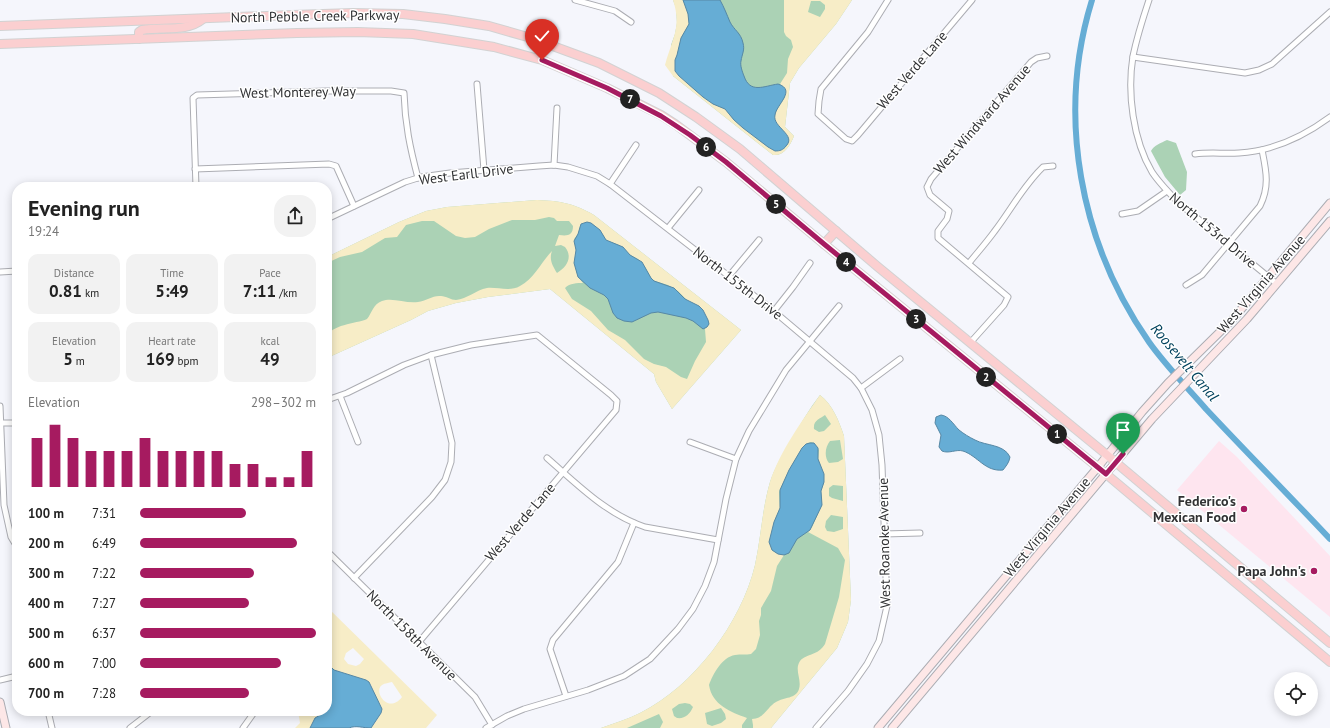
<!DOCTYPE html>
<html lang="en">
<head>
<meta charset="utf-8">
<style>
  :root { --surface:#fff; --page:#f2f2f2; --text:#222; --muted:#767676; --accent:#a61b60 }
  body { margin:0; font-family:"PT Sans",sans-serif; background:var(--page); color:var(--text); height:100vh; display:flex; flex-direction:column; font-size:15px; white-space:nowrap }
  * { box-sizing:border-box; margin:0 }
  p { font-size:13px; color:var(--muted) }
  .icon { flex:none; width:22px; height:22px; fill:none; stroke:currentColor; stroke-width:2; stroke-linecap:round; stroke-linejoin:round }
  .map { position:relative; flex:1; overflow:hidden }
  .panel { position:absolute; left:12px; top:182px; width:320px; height:534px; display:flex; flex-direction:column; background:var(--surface); border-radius:16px; box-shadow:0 2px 10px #0003 }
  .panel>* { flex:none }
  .tools { position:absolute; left:1274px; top:672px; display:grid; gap:8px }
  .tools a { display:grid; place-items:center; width:44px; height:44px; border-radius:50%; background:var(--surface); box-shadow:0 2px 10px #0003; font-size:20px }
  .pin { position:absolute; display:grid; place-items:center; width:34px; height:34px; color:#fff; margin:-41px -17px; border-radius:50% 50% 50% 0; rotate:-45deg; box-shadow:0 0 4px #0007 }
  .pin .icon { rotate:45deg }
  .km { position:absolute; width:20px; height:20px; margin:-10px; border-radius:50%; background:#222; color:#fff; font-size:11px; line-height:20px; text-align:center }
  .round { display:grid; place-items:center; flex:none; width:42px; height:42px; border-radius:16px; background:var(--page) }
  .summary { display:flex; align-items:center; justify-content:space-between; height:68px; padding:0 16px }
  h1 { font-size:22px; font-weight:600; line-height:30px }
  .metrics { display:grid; grid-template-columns:repeat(3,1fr); gap:6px; height:68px; padding:4px 16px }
  .metrics div { display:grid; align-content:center; border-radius:10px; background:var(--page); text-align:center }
  .metrics b { font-size:17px; font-weight:600 }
  .metrics small { font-size:11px; font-weight:400 }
  .metrics p { font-size:11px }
  .chart { height:112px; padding:8px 16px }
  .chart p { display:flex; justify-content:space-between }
  .chart svg { width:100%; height:72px; margin-top:4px; stroke:var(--accent); stroke-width:6 }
  ul { padding:0 16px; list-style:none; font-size:13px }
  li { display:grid; grid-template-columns:64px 48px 1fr; align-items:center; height:30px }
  li i { height:10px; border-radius:5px; background:var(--accent) }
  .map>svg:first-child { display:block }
  .commercial { fill:#fee5ef }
  .green { fill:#abd2b5 }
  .sand { fill:#f7edc7; fill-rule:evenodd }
  .water { fill:#66add5; stroke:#5688a5 }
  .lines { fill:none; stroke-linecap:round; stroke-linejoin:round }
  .canal { stroke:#66add5; stroke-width:6 }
  .street-casing { stroke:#acadb3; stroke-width:7 }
  .secondary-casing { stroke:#acadb3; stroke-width:9 }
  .primary-casing { stroke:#d2d2d2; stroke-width:10 }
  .street { stroke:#fff; stroke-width:5 }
  .secondary { stroke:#fde7e7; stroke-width:7 }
  .primary { stroke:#fbcfd0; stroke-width:8 }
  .route-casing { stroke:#fff; stroke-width:8 }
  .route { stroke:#a61b60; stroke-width:5 }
  .poi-dot { fill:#a61b60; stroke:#fff; stroke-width:1.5 }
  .labels { text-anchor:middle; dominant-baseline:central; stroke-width:3; stroke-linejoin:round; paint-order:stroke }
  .street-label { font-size:14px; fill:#313234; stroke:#fff }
  .poi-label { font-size:14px; font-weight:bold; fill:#313234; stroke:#fff; text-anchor:end }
  .water-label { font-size:15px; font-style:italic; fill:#01415c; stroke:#fff }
</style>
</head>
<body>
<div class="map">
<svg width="1330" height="728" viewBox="0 0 1330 728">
  <rect width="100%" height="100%" fill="#f5f6fc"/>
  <path class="commercial" d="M1219 441 1237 457 1330 556V617L1177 490Z"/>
  <g class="green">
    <path d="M673 0H852L836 24 799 68 790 83 785 127 794 136C790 146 784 156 773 155L673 76 671 45 675 34 677 23 676 8Z"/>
    <path d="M1167 140 1176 143 1187 172 1186 190 1180 195 1165 177 1151 151C1154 145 1161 143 1167 140Z"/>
    <path d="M537 200C561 201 573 203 594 215L741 330 672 409 656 382 654 374 550 289 488 297 456 303 428 311 411 320 327 358V257L399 222 426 211 447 207Z"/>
    <path d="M820 395C833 405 839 421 844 436L851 600 848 622 837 648 771 728H601C614 723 628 719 640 713 694 686 741 623 755 565 761 538 762 509 770 482 775 467 783 454 791 441 800 425 809 409 820 395Z"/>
  </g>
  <g class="sand">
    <path d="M673 0H683L688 14 689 24 681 38 677 55 675 60 686 82 695 90 713 104 725 109 734 120 768 147 784 149 788 144 784 132 777 124 774 118 777 109 785 97 784 88 780 84 787 73 788 59 793 47 791 40 786 36 784 32V0H852L836 24 799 68 790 83 785 127 794 136C790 146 784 156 773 155L673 76 665 65C672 39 682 27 673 0ZM811 1H820L825 5V9L820 17 808 12Z"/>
    <path d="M537 200C561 201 573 203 594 215L741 330 672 409 656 382 654 374 550 289 488 297 456 303 428 311 411 320 327 358C327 352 326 344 327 338 330 324 356 324 367 319 372 313 373 304 382 301 393 297 406 304 418 302 426 301 433 295 441 296 446 296 451 300 456 300 467 299 476 290 487 288 498 287 510 292 520 286 535 278 541 262 552 251 549 259 552 265 557 273 567 267 573 257 565 247L561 245 555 246 559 235C567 236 573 236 573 226L569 221H557L554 218 549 217 535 220H512L489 229 475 237 465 238 456 236 434 221H422L406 225 397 237 385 238 362 252 340 257 327 263V257L399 222 426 211 447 207ZM591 223 600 230 606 240 619 245 625 250 630 255 638 259 645 267 651 278 655 281 668 285 678 291 688 301 709 324 705 329 706 342 695 361 687 379 681 377 666 367 654 364 644 359 625 340 608 330 591 311 572 299 565 288C570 283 577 283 583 283 574 274 575 264 576 252 576 248 575 244 574 239L578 234 580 226Z"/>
    <path d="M820 395C833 405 839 421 844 436L851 600 848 622 837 648 771 728H753V725L752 719C764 719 767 707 776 702 784 697 796 699 799 689 802 679 794 670 800 661 807 653 818 656 825 644L839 597 845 560 838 548 808 532 812 527 822 505 821 491 824 482 818 459 819 450 814 443 811 442 808 443 802 448 789 470 779 492 780 508 774 522 770 544 773 551 778 554 784 555 777 566 771 591 761 608V615L759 621 760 635 756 649 751 654C746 655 741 654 735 655 722 657 713 674 709 685 712 705 731 712 747 718L742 725V728H660L663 722 659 714 627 728H601C614 723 628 719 640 713 694 686 741 623 755 565 761 538 762 509 770 482 779 453 803 419 820 395ZM825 415 831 424 824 431 819 432 814 429C813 420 820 419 825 415ZM840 440 843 459 838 462 829 463C824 457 825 447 830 441ZM833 485 843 486V501L832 498 829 496V488ZM831 515 843 517V529L834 532 827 531 825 527 826 521ZM685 703 690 704 693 707C690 714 685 719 677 718L674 716 672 709 679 704ZM721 708 725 714 726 719 721 723 712 726 707 724 705 713Z"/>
    <path d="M327 607 437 715 426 728H371C373 725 381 715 381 712 382 707 373 692 371 685L356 677 334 670 327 663V632L332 626 327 621ZM353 648 364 659 360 664 356 666 348 664 344 659 346 653ZM392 682 402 697C388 715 373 691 382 685 385 683 389 683 392 682Z"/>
    <path d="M298 711H326L315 718 310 728H295L300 723Z"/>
  </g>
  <g class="water">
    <path d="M683 0H720C724 7 727 15 730 22 734 30 741 33 743 43 745 50 742 54 741 61 740 65 742 71 744 76 750 94 764 86 778 84 797 90 776 105 775 115 772 127 797 135 786 146 783 150 780 151 775 151L768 147 743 128 734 120 725 109 713 104 703 97 679 76 675 71V60L677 55 681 38 689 24 688 14Z"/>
    <path d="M587 222 591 223 600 230 606 240 623 247 630 255 642 262 651 278 654 281 674 288 685 299 699 306 703 310 708 320 709 324 707 327 703 329 693 321 686 318 658 312 651 313 632 322 624 321 617 318 613 313 608 299 604 295 590 288 578 277 574 263 576 250 574 241 578 234 581 224Z"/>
    <path d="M941 415C949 416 953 424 959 430 964 434 969 437 975 440 986 446 1004 444 1010 457 1009 463 1006 466 1003 470 985 472 978 456 963 451 956 449 949 454 942 451L939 447 941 435 935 423 936 417Z"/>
    <path d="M810 443H814L818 448V459L824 474V482L821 491 822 505 810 530 797 539 789 553 784 555 778 554 772 550 769 542 774 522 780 508V490L789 470 802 448 806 444Z"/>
    <path d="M327 663 334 670 366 680 369 682 382 709 381 713 371 728C363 728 356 725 349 728H310L315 718 327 711 328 702 327 698Z"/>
  </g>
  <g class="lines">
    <path class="canal" d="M1092 0C1056 116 1080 243 1149 342 1166 366 1187 387 1206 409 1247 453 1289 495 1330 539"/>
    <defs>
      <g id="street">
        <path d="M575 0 615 11 631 22"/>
        <path d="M888 0 868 32 821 89 819 101 818 114 846 139 852 141 858 135 972 0"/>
        <path d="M1149 0C1143 18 1137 37 1133 56 1127 93 1133 140 1152 172 1160 184 1170 194 1180 204L1277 284"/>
        <path d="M1133 57 1245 73 1259 70 1272 64 1330 12"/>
        <path d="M477 84 484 170"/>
        <path d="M1195 154C1210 152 1224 154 1239 153 1273 151 1303 137 1330 117"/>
        <path d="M554 165 557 108"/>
        <path d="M195 169 329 164 336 166 354 206"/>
        <path d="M610 184 636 145"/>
        <path d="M196 187 193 98 197 95 326 91H391L404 93C405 124 410 148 418 178"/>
        <path d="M1122 214 1138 211 1167 191"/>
        <path d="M327 219 405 182 421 177 450 173 539 166 554 165 568 167 597 176 610 184 770 308 853 378 861 388 872 410 879 435 882 465 887 606 879 641 867 664 848 691 816 728"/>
        <path d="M668 228 699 190"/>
        <path d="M969 263C977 253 986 243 994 232 1011 210 1023 186 1043 167L1053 166"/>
        <path d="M0 272 17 271"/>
        <path d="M729 276 759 240"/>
        <path d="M1186 285 1202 275 1260 206C1270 186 1266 170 1262 150"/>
        <path d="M774 311 793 287 810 263"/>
        <path d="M970 343 1004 305 1008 297 938 238V231L947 219 949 211 930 195 927 187 931 179 1031 62 1037 58 1047 56"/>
        <path d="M861 388 900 359"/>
        <path d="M340 396 358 442"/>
        <path d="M327 400 347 393 404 365 431 355 471 345 537 335 611 395 617 401 616 410 419 642"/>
        <path d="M0 406 4 505 11 537 17 547"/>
        <path d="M1 423H17"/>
        <path d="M690 442 736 459"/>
        <path d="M547 458C577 484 606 514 645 527L718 540"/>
        <path d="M884 534 920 533"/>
        <path d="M327 551 475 697 492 725"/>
        <path d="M354 578 432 497 445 480 451 462 452 443 431 355"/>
        <path d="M0 680 17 676"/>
        <path d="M566 696 550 649 553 640 618 562 634 523"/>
        <path d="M48 711 52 728"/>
        <path d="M130 728 152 711"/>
        <path d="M243 728 253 714 249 711"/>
        <path d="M486 728 507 716 524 709 588 690 624 676 650 659 678 629 693 609 705 586 714 562 726 499 736 459 749 431 786 370 839 306"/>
      </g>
      <g id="secondary">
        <path d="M0 702 6 728"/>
        <path d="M878 728 1098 467 1142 412 1168 383 1233 319 1330 203"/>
        <path d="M892 728 1152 419 1247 319 1330 221"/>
      </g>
      <g id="primary">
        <path d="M0 26 292 15 353 13 403 14 445 19 489 26 531 38 599 63 659 93 696 117 740 149 878 267 1107 455 1330 643"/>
        <path d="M139 39V32L142 30C163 26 186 33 203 19"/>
        <path d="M0 44 297 33 358 32 413 34 494 47 542 60 607 88 661 115 675 124 726 162 824 244 1106 474 1330 662"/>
        <path d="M824 244 836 231"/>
      </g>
    </defs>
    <use href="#street" class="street-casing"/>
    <use href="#secondary" class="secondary-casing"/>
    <use href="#primary" class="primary-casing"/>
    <use href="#street" class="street"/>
    <use href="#secondary" class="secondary"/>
    <use href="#primary" class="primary"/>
  </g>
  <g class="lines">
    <defs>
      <path id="route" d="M542 60 607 88 661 116 690 135 726 162 824 244 1106 474 1123 454"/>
    </defs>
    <use href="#route" class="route-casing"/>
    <use href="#route" class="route"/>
  </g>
  <g class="poi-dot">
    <circle cx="1244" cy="509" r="4"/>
    <circle cx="1314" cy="571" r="4"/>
  </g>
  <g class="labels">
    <g class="street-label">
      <text transform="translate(315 16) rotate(-1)">North Pebble Creek Parkway</text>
      <text transform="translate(912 70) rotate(-49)">West Verde Lane</text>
      <text transform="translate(298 92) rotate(-1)">West Monterey Way</text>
      <text transform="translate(982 119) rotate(-49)">West Windward Avenue</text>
      <text transform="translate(466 174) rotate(-7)">West Earll Drive</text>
      <text transform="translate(1213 230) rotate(40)">North 153rd Drive</text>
      <text transform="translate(738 283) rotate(38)">North 155th Drive</text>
      <text transform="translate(1261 284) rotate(-49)">West Virginia Avenue</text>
      <text transform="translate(520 522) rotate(-49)">West Verde Lane</text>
      <text transform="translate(1047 527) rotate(-50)">West Virginia Avenue</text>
      <text transform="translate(884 543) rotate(-91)">West Roanoke Avenue</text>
      <text transform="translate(412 635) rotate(45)">North 158th Avenue</text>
    </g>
    <g class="poi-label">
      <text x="1236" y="501">Federico's<tspan x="1236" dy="16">Mexican Food</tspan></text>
      <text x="1306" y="571">Papa John's</text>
    </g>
    <g class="water-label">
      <text transform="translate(1185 362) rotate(50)">Roosevelt Canal</text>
    </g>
  </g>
</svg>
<div class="tools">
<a><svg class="icon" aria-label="locate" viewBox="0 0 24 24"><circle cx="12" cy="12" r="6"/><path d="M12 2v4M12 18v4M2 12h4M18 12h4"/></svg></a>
</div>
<div class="pin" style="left:1123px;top:454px;background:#1e9e55"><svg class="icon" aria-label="arrive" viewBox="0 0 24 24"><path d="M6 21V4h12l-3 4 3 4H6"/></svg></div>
<div class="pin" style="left:542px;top:60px;background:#d93025"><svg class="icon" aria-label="check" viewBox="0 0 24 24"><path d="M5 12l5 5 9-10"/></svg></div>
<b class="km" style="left:1057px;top:434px">1</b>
<b class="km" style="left:986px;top:377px">2</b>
<b class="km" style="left:916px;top:319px">3</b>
<b class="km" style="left:846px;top:262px">4</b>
<b class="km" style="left:776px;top:204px">5</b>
<b class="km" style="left:706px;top:147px">6</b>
<b class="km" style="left:630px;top:99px">7</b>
<section class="panel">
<div class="summary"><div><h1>Evening run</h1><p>19:24</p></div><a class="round"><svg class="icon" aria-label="share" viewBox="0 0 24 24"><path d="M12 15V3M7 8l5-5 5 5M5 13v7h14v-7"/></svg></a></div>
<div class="metrics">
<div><p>Distance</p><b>0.81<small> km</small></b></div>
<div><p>Time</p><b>5:49</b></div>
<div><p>Pace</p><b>7:11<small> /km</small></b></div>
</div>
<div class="metrics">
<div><p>Elevation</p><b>5<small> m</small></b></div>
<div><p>Heart rate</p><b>169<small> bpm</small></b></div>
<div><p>kcal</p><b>49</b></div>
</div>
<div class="chart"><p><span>Elevation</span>298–302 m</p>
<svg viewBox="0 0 160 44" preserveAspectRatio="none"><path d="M5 44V14M15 44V6M25 44V14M35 44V22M45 44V22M55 44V22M65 44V14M75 44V22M85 44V22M95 44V22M105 44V22M115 44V30M125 44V30M135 44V38M145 44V38M155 44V22"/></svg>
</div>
<ul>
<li><b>100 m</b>7:31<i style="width:60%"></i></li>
<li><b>200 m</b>6:49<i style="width:89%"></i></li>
<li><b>300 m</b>7:22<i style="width:65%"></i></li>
<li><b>400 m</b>7:27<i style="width:62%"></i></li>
<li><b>500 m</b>6:37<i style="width:100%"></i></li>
<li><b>600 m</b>7:00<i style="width:80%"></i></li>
<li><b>700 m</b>7:28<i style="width:62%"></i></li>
</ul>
</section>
</div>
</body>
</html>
